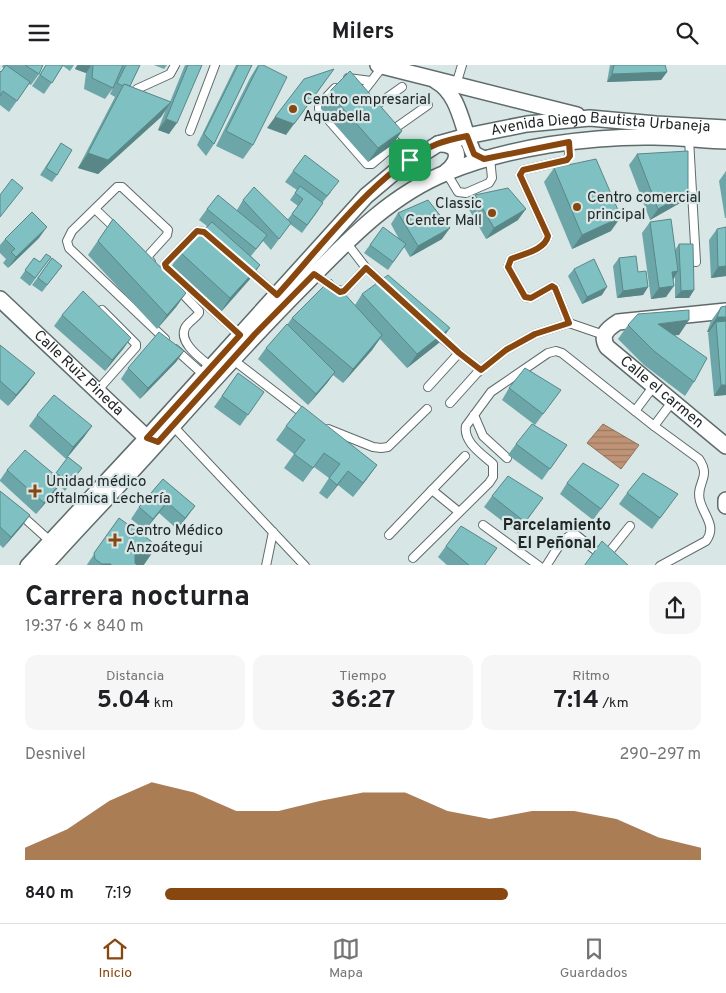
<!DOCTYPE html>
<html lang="es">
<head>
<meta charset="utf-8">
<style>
  :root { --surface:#fff; --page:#f6f6f6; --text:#202124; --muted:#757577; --line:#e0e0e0; --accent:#87470e }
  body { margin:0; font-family:Overpass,sans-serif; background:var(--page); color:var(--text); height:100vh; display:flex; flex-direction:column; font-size:19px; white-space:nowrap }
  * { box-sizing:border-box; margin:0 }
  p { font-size:16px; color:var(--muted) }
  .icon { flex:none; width:28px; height:28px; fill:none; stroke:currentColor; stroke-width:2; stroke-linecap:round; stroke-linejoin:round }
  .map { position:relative; height:500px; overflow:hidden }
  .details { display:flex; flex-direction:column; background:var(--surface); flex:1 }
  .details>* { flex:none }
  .pin { position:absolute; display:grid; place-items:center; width:42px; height:42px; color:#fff; margin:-21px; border-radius:10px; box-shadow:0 2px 8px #0006 }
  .round { display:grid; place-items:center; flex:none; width:52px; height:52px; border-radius:15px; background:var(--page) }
  .summary { display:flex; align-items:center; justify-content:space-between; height:85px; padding:0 25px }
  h1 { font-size:28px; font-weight:700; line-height:38px }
  .figures { display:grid; grid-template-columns:repeat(3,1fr); gap:8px; height:85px; padding:5px 25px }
  .figures div { display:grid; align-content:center; border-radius:12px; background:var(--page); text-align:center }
  .figures b { font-size:25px; font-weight:700 }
  .figures small { font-size:14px; font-weight:400 }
  .figures p { font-size:14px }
  .chart { height:140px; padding:10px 25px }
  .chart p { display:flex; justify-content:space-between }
  .chart svg { width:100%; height:90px; margin-top:5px; fill:var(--accent); opacity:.7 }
  ul { padding:0 25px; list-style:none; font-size:16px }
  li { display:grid; grid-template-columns:80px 60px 1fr; align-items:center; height:38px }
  li i { height:12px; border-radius:6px; background:var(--accent) }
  header { display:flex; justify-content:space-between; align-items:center; height:65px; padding:0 25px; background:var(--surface); font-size:22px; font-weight:700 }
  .tabs { display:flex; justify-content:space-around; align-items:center; height:70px; border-top:1px solid var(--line); background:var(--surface); font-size:14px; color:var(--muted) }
  .tabs a { display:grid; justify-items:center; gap:2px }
  .tabs .current { color:var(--accent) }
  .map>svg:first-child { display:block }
  .water { fill:url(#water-rules); stroke:#90735e }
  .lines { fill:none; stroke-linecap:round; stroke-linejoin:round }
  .lane-casing { stroke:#5f6b6b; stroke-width:10 }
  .street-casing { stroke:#5f6b6b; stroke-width:18 }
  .lane { stroke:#fff; stroke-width:8 }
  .street { stroke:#fff; stroke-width:15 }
  .wall { fill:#6da6a8 }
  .shaded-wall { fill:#598788 }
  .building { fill:#7fc1c3; stroke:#598788 }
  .route-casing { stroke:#fff; stroke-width:10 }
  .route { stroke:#87470e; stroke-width:6 }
  .poi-dot { fill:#87470e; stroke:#d8e6e6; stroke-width:2 }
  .labels { text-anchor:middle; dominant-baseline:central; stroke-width:4.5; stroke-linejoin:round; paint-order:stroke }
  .poi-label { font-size:15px; fill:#212727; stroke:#d8e6e6; text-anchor:start }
  .street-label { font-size:15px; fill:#212727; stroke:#d8e6e6 }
  .neighbourhood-label { font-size:16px; font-weight:bold; fill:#212727; stroke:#d8e6e6 }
</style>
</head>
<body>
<header><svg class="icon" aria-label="menu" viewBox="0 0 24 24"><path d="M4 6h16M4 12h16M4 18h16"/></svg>Milers<svg class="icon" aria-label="search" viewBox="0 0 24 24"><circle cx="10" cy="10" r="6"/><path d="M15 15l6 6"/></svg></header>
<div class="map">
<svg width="726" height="501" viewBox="0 0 726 501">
  <defs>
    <pattern id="water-rules" width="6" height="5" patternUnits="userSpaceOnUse" patternTransform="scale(1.25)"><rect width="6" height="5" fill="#bf9376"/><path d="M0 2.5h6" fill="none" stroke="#9b7861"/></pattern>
  </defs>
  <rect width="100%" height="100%" fill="#d8e6e6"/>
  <path class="water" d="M603 359 639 380 621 404 587 378Z"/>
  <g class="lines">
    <defs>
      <g id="lane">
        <path d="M348 13 371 16"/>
        <path d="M456 20 462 0"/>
        <path d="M335 23 319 40V44L367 99H372L397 78"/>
        <path d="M137 24 170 9 175 0"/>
        <path d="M362 32 363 27 383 1"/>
        <path d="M371 44 402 22"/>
        <path d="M190 66 215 0"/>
        <path d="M391 66 428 40"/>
        <path d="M689 74 696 197"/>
        <path d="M394 75 410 95"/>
        <path d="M446 107 458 127 466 128 489 118 492 113 490 93"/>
        <path d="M95 144 116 164"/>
        <path d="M209 171 204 167 197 166 165 199 166 203 240 270"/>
        <path d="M151 197 147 192 167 170 168 165 122 122H117L72 166 67 176 69 183 165 274"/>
        <path d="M246 203 277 230"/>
        <path d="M366 203 388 223"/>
        <path d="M314 209 337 225 344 226 366 203 346 177"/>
        <path d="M179 225 199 246V248C196 253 188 257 185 263 178 278 202 294 211 302"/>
        <path d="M569 258 555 223 552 221 531 233 525 232 508 202 511 194C523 189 545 185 548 171L520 110 523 105 567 95 569 91V77"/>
        <path d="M175 284 204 310"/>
        <path d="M459 288 481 305"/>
        <path d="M232 294 305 350"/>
        <path d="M428 322 459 288 435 267"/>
        <path d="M97 326 136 282V279L102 245"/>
        <path d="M450 338 477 308 506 285 535 269 569 258 604 270"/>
        <path d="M635 346 653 322"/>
        <path d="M474 350 483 371 507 393"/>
        <path d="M173 361 305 501"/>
        <path d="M654 361 672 337"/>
        <path d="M328 364 373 382 381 383 388 382 427 344"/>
        <path d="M459 447 432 425 465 391"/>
        <path d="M20 449 50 476"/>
        <path d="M483 460 539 501"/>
        <path d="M389 470 432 425"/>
        <path d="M606 491 630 461"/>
        <path d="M413 493 489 418 493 412V399C482 389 463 377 466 361L491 327 548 288 556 286 562 288 654 361 699 394C712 413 695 418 700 436 704 451 717 461 706 476L660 501"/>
        <path d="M266 501 273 467"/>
        <path d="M546 501C553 491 563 470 575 469L615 501"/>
      </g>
      <g id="street">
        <path d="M378 0 577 50"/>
        <path d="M436 16C461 30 462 66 474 89L484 94 490 93"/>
        <path d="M438 79C460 78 462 95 446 107"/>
        <path id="s1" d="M0 234 147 373 155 376"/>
        <path id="s2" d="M726 246 618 257C607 264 600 270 607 282L726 381"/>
        <path d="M726 435V441"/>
        <path id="s3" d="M28 501 147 373 366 131 397 105 438 79 467 71 527 59 590 53 656 59 726 63"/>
        <path d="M44 501C82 458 122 418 160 375 208 321 257 267 308 216 350 173 392 129 448 107 509 82 589 71 654 72 678 72 702 75 726 76"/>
      </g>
    </defs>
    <use href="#lane" class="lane-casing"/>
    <use href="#street" class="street-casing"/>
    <use href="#lane" class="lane"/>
    <use href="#street" class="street"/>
  </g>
  <g class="wall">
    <path d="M3 0H43L39 9 31 20 29 19 9 47 0 40V6L1 7 4 3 2 2Z"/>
    <path d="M46 0H74L70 6 63 1 44 29 32 21Z"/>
    <path d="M77 0H140L130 21 170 37 185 0H202L169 69 158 65 166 44 161 52 98 109 78 103 115 32 110 29 113 23 105 34 84 24 86 8 75 4Z"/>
    <path d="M154 0H167L164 4Z"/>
    <path d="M236 0H252L214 79 206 91 197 80Z"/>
    <path d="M258 0 253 80 243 94 216 81 250 13Z"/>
    <path d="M610 0H665L667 7 661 15 607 17Z"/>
    <path d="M331 25 402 66 392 80 368 97 321 44V40Z"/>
    <path d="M61 78 57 110 52 117 40 110Z"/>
    <path d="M637 89 688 127 680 138 650 155 629 100Z"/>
    <path d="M554 103 611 166 572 184 544 117Z"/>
    <path d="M293 106 331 127 322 138 318 146 302 168 290 159 271 185 263 176 251 191 260 200 250 214 220 248 171 202 181 188 207 161 199 155 207 144 237 145 243 135 288 154 298 141 290 135 297 125 285 117Z"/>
    <path d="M726 106V153H725L719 116Z"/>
    <path d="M475 130 518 155 486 174 467 141Z"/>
    <path d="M398 148 442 174 410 192 404 182 388 205 364 188 383 162 399 174 391 159Z"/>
    <path d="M113 154 186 228 176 242 157 264 88 190Z"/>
    <path d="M650 157 675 185 679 179 694 225 689 233H675V212L673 215 666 232 651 234 642 168Z"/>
    <path d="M717 164 726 211 711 213 709 175Z"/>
    <path d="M39 173 8 203 3 198 6 194 0 188V180L5 174Z"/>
    <path d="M51 192 30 221 20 213 34 193 40 197Z"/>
    <path d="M52 193 62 201 42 227 32 220Z"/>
    <path d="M619 193 638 207 648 222 643 230 617 233 613 201Z"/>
    <path d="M574 204 602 230 582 239 568 211Z"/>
    <path d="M362 229 440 277 407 303 380 274 372 285 343 318 333 310 327 318 308 340 258 294 266 283 287 260 292 253 355 240Z"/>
    <path d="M721 242 726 330 714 331 708 268 709 267H707L711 256Z"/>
    <path d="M62 250 131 273 123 284 105 306 54 261Z"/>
    <path d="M628 260 679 270H675L694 317 685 331 644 300 618 274Z"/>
    <path d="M0 280 27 319 8 341 0 334Z"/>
    <path d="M184 286 176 297 140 334 121 314 128 303Z"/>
    <path d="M238 308 264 327 240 361 214 342Z"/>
    <path d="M509 323 561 325 535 360 502 335Z"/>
    <path d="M37 350 92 361 84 372 66 394 29 361Z"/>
    <path d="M286 361 377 400 353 432 338 420 327 434 319 428 329 413 314 402 303 417 284 403 294 389 276 375Z"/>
    <path d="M516 379 567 380 542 415 508 390Z"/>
    <path d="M68 392 82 403 65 426 59 421 36 449 0 416V415L7 405 55 410Z"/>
    <path d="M163 414 195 441 177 464 159 448 145 465 131 454 139 442Z"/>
    <path d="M567 418 619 420 593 455 560 429Z"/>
    <path d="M0 426 30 450 22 461 3 483 0 480Z"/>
    <path d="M627 428 670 440 652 464 619 439Z"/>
    <path d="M492 431 543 433 518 468 484 442Z"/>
    <path d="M119 453 152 488 143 501H86Z"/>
    <path d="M446 481 484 501H448L438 492Z"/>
  </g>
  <g class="shaded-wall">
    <path d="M78 0H89L91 1 86 8 75 4Z"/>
    <path d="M667 7 661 15 607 17 612 9Z"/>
    <path d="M326 15 286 70 267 63 275 52Z"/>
    <path d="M171 37 161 52 98 109 78 103 88 88Z"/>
    <path d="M166 54 177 58 169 69 158 65Z"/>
    <path d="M402 66 392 80 368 97 378 83Z"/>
    <path d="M688 127 680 138 650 155 658 144Z"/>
    <path d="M526 144 518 155 486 174 494 163Z"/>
    <path d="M621 152 611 166 572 184 582 170Z"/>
    <path d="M47 162 39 173 8 203 16 192Z"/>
    <path d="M450 163 442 174 410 192 418 181Z"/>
    <path d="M260 200 250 214 220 248 230 233Z"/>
    <path d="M726 201V211L711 213 718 202Z"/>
    <path d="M678 206 671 218 672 207Z"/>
    <path d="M674 221 666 232 651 234 659 223Z"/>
    <path d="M607 222 602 230 582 239 587 232Z"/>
    <path d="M648 222 643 230 617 233 623 226Z"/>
    <path d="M694 225 689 233H675L681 226Z"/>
    <path d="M186 228 176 242 157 264 167 250Z"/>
    <path d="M717 252H726V261L716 257 709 267H707Z"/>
    <path d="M689 255 679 270 648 273 658 259Z"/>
    <path d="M450 263 440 277 407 303 417 289Z"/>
    <path d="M382 270 372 285 343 318 353 304Z"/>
    <path d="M131 273 123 284 105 306 112 295Z"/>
    <path d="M184 286 176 297 140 334 148 323Z"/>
    <path d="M335 307 327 318 308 340 316 329Z"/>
    <path d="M35 308 27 319 8 341 16 330Z"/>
    <path d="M721 320H726V330L714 331Z"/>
    <path d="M92 361 84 372 66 394 73 382Z"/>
    <path d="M377 400 367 414 353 432 363 418Z"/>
    <path d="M348 406 338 420 327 434 337 420Z"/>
    <path d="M62 416 55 427 36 449 44 438Z"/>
    <path d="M167 437 159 448 145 465 153 454Z"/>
    <path d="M195 441 187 452 177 464 185 453Z"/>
    <path d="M30 450 22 461 3 483 11 472Z"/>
    <path d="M152 488 143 501H127L135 489Z"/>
    <path d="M102 499H111L110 501H101Z"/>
  </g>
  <g class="building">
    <path d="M6 0 30 17 17 36 3 26 0 31V6L1 7Z"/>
    <path d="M25 0H43L39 9Z"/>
    <path d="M46 0H63L52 18 40 10Z"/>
    <path d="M93 0H123L113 23 92 13Z"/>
    <path d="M126 0H140L130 21 124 19 123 21 117 18Z"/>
    <path d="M188 0H202L177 58 166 54Z"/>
    <path d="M238 0H252L214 79 204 69Z"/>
    <path d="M259 0H263L287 12 253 80 226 66Z"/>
    <path d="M614 0H665L667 7 612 9Z"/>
    <path d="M334 4 294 59 275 52 304 14Z"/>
    <path d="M350 6 402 66 378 83 331 30V25Z"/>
    <path d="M124 19 171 37 108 95 88 88Z"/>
    <path d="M61 78 72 85 57 110 46 103Z"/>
    <path d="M688 86V127L658 144 637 89Z"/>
    <path d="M305 90 339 116 327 131 293 106Z"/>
    <path d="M596 94 621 152 582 170 554 103Z"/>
    <path d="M12 114 23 123 0 152V130Z"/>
    <path d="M300 121 323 138 307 160 292 149 303 134 295 128Z"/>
    <path d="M254 122 291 158 279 174 243 135Z"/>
    <path d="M508 123 526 144 494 163 475 130Z"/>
    <path d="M218 130 267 170 256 184 207 144Z"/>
    <path d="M428 135 450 163 418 181 398 148Z"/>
    <path d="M32 147 47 162 16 192 11 187 15 184 5 174Z"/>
    <path d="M113 154 186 228 167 250 98 176Z"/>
    <path d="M671 154 678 206 672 207 674 221 659 223 650 157Z"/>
    <path d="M212 157 260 200 230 233 181 188Z"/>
    <path d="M383 162 406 179 393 197 370 180Z"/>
    <path d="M726 162V201L718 202 717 164Z"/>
    <path d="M679 179H693L694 225 681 226Z"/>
    <path d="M46 189 51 192 35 213 25 205 34 193 40 197Z"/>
    <path d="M636 191 638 207 646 206 648 222 623 226 619 193Z"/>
    <path d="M52 193 62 201 47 220 38 213Z"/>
    <path d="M594 194 607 222 587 232 574 204Z"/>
    <path d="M388 210 450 263 417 289 362 229Z"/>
    <path d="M331 214 382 270 353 304 292 253Z"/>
    <path d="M83 226 131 273 112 295 62 250Z"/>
    <path d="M726 241V252H717L721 242Z"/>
    <path d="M689 245V255L658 259 707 293 694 317 654 286 628 260 638 249Z"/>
    <path d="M726 256V320H721L716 257Z"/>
    <path d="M287 259 335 307 316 329 266 283Z"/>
    <path d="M159 267 184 286 148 323 128 303Z"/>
    <path d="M0 280 35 308 16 330 0 316Z"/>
    <path d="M525 303 561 325 543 349 509 323Z"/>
    <path d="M238 308 264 327 248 350 222 331Z"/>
    <path d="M54 330 92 361 73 382 37 350Z"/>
    <path d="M302 341 377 400 363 418 348 406 337 420 329 413 340 399 324 388 313 403 294 389 305 375 286 361Z"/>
    <path d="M532 359 567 380 550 404 516 379Z"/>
    <path d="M25 385 62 416 44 438 7 405Z"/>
    <path d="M68 392 82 403 70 418 56 408Z"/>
    <path d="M583 398 619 420 601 444 567 418Z"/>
    <path d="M643 408 678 429 660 453 627 428Z"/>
    <path d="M508 411 543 433 525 457 492 431Z"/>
    <path d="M163 414 195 441 185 453 167 437 153 454 139 442Z"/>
    <path d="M0 426 30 450 11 472 0 462Z"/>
    <path d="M119 453 151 476 152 488 135 489V498L138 501H110L111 499H102L95 494 94 488Z"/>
    <path d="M461 461 497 483 484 501H470L446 481Z"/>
    <path d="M602 476 629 501H584Z"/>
  </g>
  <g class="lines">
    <defs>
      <path id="route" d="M467 71 474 89 484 94 569 77 570 91 567 95 523 105 520 110 548 171C545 185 523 189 511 194L508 202 525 232 531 233 552 221 555 223 569 258 535 269 506 285 481 305 459 288 366 203 344 226 340 227 314 209 255 269 158 377 147 373 240 270 166 202 165 199 197 166 204 167 277 230C320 183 379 103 437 79 447 75 457 73 467 71Z"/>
    </defs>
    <use href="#route" class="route-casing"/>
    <use href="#route" class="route"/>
  </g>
  <g class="poi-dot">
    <circle cx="293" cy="44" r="5"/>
    <circle cx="577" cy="142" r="5"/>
    <circle cx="492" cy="148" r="5"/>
    <path d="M32.5 418.5h5v5h5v5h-5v5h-5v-5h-5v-5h5z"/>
    <path d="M112.5 467.5h5v5h5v5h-5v5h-5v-5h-5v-5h5z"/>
  </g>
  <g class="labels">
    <g class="poi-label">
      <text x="303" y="35">Centro empresarial<tspan x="303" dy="17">Aquabella</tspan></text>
      <text x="587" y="133">Centro comercial<tspan x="587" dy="17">principal</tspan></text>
      <text x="482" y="139" text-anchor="end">Classic<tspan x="482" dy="17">Center Mall</tspan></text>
      <text x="46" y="417">Unidad médico<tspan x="46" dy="17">oftalmica Lechería</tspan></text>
      <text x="126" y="466">Centro Médico<tspan x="126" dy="17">Anzoátegui</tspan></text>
    </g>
    <g class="street-label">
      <text stroke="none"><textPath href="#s3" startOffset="755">Avenida Diego Bautista Urbaneja</textPath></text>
      <text stroke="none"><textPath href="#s1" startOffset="108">Calle Ruiz Pineda</textPath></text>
      <text stroke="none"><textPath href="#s2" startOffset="211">Calle el carmen</textPath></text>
    </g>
    <g class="neighbourhood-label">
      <text x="557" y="461">Parcelamiento<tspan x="557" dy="18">El Peñonal</tspan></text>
    </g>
  </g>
</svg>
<div class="pin" style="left:410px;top:95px;background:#1e9e55"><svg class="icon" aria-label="arrive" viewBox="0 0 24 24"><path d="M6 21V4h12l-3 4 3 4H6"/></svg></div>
</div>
<section class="details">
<div class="summary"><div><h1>Carrera nocturna</h1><p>19:37 · 6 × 840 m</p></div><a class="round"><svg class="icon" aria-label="share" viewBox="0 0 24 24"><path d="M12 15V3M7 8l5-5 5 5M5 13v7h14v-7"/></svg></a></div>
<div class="figures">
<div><p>Distancia</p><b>5.04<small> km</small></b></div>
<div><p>Tiempo</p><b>36:27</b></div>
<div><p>Ritmo</p><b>7:14<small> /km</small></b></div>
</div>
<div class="chart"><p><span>Desnivel</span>290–297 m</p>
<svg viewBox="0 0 160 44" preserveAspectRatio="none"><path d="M0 44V38L10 29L20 15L30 6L40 11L50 20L60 20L70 15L80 11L90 11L100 20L110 24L120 20L130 20L140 24L150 33L160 38V44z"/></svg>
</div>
<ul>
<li><b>840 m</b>7:19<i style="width:64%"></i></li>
</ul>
</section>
<nav class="tabs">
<a class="current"><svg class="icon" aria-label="home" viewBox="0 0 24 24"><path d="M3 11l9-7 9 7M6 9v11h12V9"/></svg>Inicio</a>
<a><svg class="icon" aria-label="map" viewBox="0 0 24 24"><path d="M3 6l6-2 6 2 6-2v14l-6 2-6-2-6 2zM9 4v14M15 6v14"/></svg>Mapa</a>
<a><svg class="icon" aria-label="saved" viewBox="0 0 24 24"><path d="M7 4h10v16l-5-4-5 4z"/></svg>Guardados</a>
</nav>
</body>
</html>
